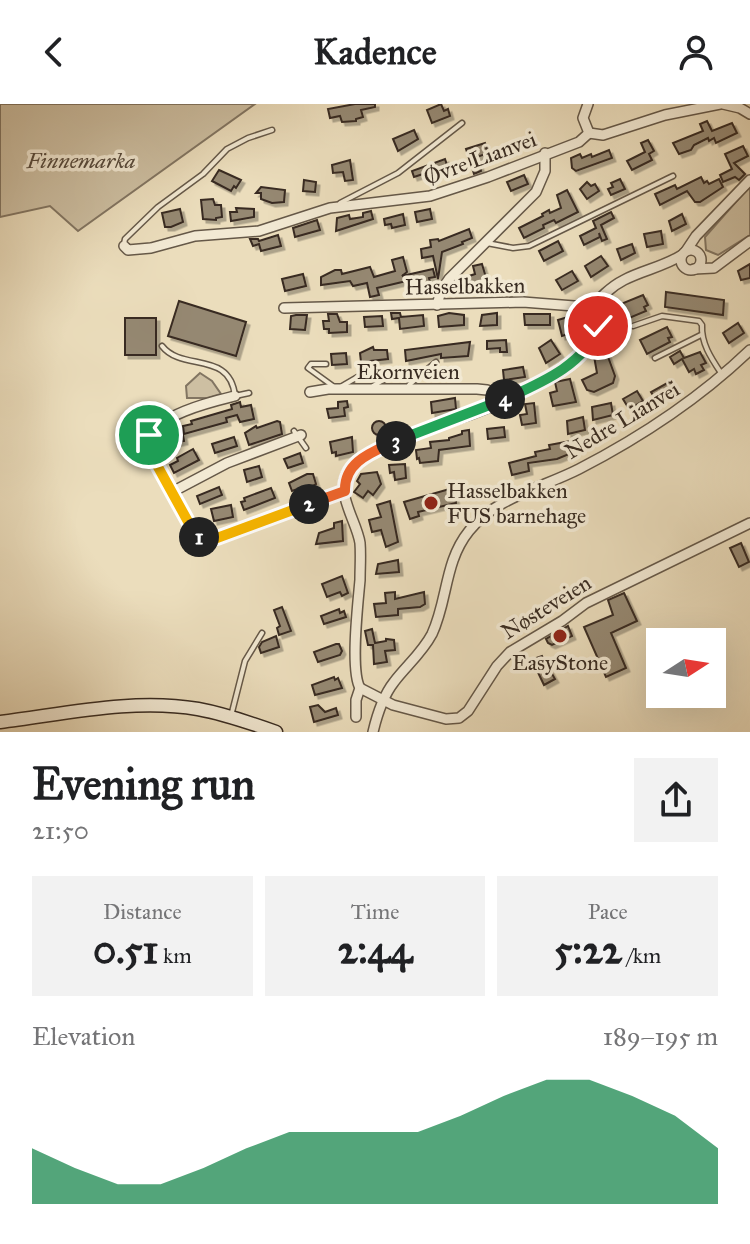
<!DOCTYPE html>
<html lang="en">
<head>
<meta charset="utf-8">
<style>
  :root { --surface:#fff; --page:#f2f2f2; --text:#202124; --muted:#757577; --accent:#0b8043 }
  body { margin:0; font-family:"IM FELL Great Primer",serif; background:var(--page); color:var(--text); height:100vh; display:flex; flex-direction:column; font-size:30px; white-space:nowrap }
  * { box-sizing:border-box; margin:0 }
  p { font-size:26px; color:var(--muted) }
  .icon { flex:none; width:44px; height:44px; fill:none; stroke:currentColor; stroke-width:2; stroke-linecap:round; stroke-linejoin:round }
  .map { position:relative; height:628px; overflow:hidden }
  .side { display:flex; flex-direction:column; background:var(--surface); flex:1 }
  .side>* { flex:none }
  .needle { width:52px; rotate:78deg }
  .buttons { position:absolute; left:646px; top:524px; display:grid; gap:16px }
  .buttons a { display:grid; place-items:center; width:80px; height:80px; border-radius:0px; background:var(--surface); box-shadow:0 8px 32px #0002; font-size:40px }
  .pin { position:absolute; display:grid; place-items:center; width:68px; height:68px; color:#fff; margin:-34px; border:4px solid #fff; border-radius:50%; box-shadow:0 2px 8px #0007 }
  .km { position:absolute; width:40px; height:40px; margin:-20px; border-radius:50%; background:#222; color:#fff; font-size:22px; line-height:40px; text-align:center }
  .round { display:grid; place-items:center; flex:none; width:84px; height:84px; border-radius:0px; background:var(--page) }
  .headline { display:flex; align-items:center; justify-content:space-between; height:136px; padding:0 32px }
  h1 { font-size:44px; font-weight:800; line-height:60px }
  .stats { display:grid; grid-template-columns:repeat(3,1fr); gap:12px; height:136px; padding:8px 32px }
  .stats div { display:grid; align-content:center; border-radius:0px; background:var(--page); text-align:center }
  .stats b { font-size:40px; font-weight:800 }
  .stats small { font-size:22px; font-weight:400 }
  .stats p { font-size:22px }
  .chart { height:224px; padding:16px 32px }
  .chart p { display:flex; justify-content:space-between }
  .chart svg { width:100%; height:144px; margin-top:8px; fill:var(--accent); opacity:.7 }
  header { display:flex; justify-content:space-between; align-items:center; height:104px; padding:0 32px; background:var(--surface); font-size:36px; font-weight:800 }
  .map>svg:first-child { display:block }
  .green { fill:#cdbfa2; stroke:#827562; stroke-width:2 }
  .building { fill:#958872; stroke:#382b21; stroke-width:2; filter:url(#shadow) }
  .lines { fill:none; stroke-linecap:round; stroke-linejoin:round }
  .service-casing { stroke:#655848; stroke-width:7 }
  .minor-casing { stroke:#655848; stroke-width:12 }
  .secondary-casing { stroke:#382b21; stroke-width:15 }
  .service { stroke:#f2e9d3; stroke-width:4 }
  .minor { stroke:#f2e9d3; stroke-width:9 }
  .secondary { stroke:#f2e9d3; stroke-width:12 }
  .split-1-casing { stroke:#fff; stroke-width:16 }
  .split-2-casing { stroke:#fff; stroke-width:16 }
  .split-3-casing { stroke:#fff; stroke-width:16 }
  .split-4-casing { stroke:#fff; stroke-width:16 }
  .split-5-casing { stroke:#fff; stroke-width:16 }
  .split-1 { stroke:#f5b400; stroke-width:10 }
  .split-2 { stroke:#f5b400; stroke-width:10 }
  .split-3 { stroke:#f0652b; stroke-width:10 }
  .split-4 { stroke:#22a559; stroke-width:10 }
  .split-5 { stroke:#22a559; stroke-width:10 }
  .poi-dot { fill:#8f2418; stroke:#f2e9d3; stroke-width:3 }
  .labels { text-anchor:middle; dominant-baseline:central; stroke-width:7; stroke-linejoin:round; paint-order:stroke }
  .street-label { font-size:22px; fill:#382b21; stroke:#f2e9d3 }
  .park-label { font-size:22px; font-style:italic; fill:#56493b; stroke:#f2e9d3 }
  .poi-label { font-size:22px; fill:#382b21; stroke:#f2e9d3; text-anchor:start }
</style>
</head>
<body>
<header><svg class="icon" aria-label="back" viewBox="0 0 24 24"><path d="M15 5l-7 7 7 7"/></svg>Kadence<svg class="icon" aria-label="person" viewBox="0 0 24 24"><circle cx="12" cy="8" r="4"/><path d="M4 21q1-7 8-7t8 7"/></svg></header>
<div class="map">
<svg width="750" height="628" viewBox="0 0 750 628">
  <defs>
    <filter id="shadow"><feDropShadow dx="3.5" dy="3.5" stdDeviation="0" flood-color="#0004"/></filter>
  </defs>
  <rect width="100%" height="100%" fill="#ebddbc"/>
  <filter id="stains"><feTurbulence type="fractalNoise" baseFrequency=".0025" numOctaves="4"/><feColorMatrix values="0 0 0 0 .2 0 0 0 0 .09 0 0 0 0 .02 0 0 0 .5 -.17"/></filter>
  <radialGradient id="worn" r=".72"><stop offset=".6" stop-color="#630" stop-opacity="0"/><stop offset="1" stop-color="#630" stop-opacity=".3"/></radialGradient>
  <g class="green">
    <path d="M0 0H255L78 127 50 102 0 113Z"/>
    <path d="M750 82V131L718 151 706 146 705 133Z"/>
    <path d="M200 269 212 277 221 290 207 294H187L186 282Z"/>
  </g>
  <g class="building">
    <path d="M355 0H375V3L361 6 363 13 356 15V17L342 18 340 12 330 14 328 5Z"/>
    <path d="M441 0 444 7 448 5 450 12 432 19 427 6Z"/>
    <path d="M707 17 712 27 732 19 737 29 716 39 714 34 709 37 708 34 694 41 691 46 679 50 673 39 703 27 700 20Z"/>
    <path d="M414 26 418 35 398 47 393 35Z"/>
    <path d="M648 36 654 47 649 50 652 56 632 66 627 57 645 48 641 39Z"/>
    <path d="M485 39 488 49 477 53 481 67 474 70 466 45Z"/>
    <path d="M743 42 748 52 734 59 745 70 739 76 735 73 723 78 720 71 732 65 725 50Z"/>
    <path d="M609 46 612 54 576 67 572 64 571 54 580 50 582 54 591 50 592 53Z"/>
    <path d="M445 55 449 67 425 74 423 70 414 73 412 67Z"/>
    <path d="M350 56 353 76 345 77 343 68 333 69 332 61Z"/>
    <path d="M219 66 241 76 236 84 234 82 231 87 212 77Z"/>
    <path d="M524 71 528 80 511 87 507 78Z"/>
    <path d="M701 73 704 79 707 77 709 80 719 75 723 83 700 98H695L687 87 660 101 655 90 675 81 677 85Z"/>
    <path d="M620 75 625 85 611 91 608 85 613 83 611 79Z"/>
    <path d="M304 76 316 78 315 88 303 87Z"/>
    <path d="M587 78 591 82 595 80 599 87 587 95 580 85Z"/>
    <path d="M261 83 285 86 284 98 272 99 261 95V89H256Z"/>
    <path d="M567 86 578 108 556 119 554 116 543 121 544 124 524 134 519 124 543 112 542 110 549 106 550 109 561 104 557 91Z"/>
    <path d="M213 95 215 101H221L222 113 216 114V116L203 115 201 96Z"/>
    <path d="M236 104 254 105V113L231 117 230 108H237Z"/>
    <path d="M180 105 183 118 171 123H165L162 109Z"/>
    <path d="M430 105 432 115 417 118 415 108Z"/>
    <path d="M371 107 373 115 336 127 337 114 349 111 350 115 363 113V109Z"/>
    <path d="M611 108 614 114 601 121 607 135 602 137 599 129 600 133 584 141 580 132 596 124 593 117Z"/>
    <path d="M403 110 405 121 392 124 391 120 385 121 384 115Z"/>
    <path d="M682 110 686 120 672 127 669 117Z"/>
    <path d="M317 116 320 126 295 133 293 124Z"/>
    <path d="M469 125 472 134 462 138 463 140 442 148 438 175 433 152 422 154 421 145 431 143 430 136 438 135 439 137Z"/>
    <path d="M661 127 663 140 647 143 644 130Z"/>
    <path d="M278 131 281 142 261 147 259 140 253 142 250 135H258L259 137Z"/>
    <path d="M558 137 563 147 544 157 539 147Z"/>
    <path d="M632 140 635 149 621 156 617 145Z"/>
    <path d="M601 152 608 162 591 173 585 162Z"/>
    <path d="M403 153 407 168 402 172 433 165 435 173 429 174 431 182 417 185 415 175 377 184 379 191 370 193 367 179 353 182 350 177 321 181V173L335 166H341L342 170 370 163 374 173 395 167 392 156Z"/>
    <path d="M482 160 487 177 472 182 469 172 475 170 473 162Z"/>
    <path d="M750 160V174L741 176 738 167Z"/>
    <path d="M572 167 578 177 562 186 556 176Z"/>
    <path d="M303 170 306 182 285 187 282 175Z"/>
    <path d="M666 188 724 196 723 211 665 203Z"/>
    <path d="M643 191 648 201 644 203 646 207 622 217 616 202Z"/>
    <path d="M179 197 246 218 236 252 168 232Z"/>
    <path d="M391 209H400L401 213 423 211 424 222 400 225 399 214 392 215Z"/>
    <path d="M449 209 464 211V221L439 223 438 212Z"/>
    <path d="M497 209V221L480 222 482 211Z"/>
    <path d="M328 210H337L340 218H347V228L329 229V225H324L323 217H329Z"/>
    <path d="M524 210H550V221H525Z"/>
    <path d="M296 211H307L305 226 290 225 291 212Z"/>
    <path d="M382 212 383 222 365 223 364 213Z"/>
    <path d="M568 213 570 219 581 216 584 225 562 232 558 216Z"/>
    <rect x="125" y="214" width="31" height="37"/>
    <path d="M738 219 744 229 729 239 723 229Z"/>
    <path d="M667 223 672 233 668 234 670 238 647 250 640 236Z"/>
    <path d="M506 236 507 248H500V244L487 245V237Z"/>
    <path d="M551 236 560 250 546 259 539 244Z"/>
    <path d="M470 238 468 252 441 254V250L406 257 405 246Z"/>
    <path d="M373 243 374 246H387L388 255 361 258 360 249Z"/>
    <path d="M680 247 684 254 700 248 706 259 701 261 704 266 696 270 694 265 689 268 682 255 674 260 670 253Z"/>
    <path d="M346 249 347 260 332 261 331 250Z"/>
    <path d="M607 250 615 272 613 279 594 288 587 286 582 276 597 269 594 252Z"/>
    <path d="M523 263 525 273 504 276 503 266Z"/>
    <path d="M570 275 576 298 553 302 550 289 557 287 555 278Z"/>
    <path d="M671 277 675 286 656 296 651 288Z"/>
    <path d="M637 287 643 297 629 305 623 295Z"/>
    <path d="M455 294 456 305 432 309 431 298Z"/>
    <path d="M347 297 348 303 344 304 345 312 329 314 327 305 338 304V298Z"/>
    <path d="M240 298 241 303 251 301 254 315 240 318 237 311 226 314 227 318 184 330 183 322 192 320 191 317 232 305 231 301Z"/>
    <path d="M534 299 536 319 522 321 520 311 527 310 525 300Z"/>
    <path d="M611 299 613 311 593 316 592 303Z"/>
    <path d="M583 313 585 326 568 330 567 317Z"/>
    <path d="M277 317 280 318 282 330 249 341 245 329 256 322 257 324Z"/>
    <circle cx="379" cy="324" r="7"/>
    <path d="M504 323 505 333 488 335 487 325Z"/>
    <path d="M182 325 184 337 164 341 162 331Z"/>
    <path d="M469 326 470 342 439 346 438 357 420 359 419 354 417 355 416 346 431 344 430 338 449 336V334L462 330V327Z"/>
    <path d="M234 333 237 342 215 349 212 340Z"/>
    <path d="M352 333 353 348 336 352V348L332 349 330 338Z"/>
    <path d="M571 337 574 348 557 355 528 359 529 367 512 371 509 359 536 352 535 348 550 345 549 341Z"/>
    <path d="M193 345 199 356 174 369 170 361 178 357 177 354Z"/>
    <path d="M300 349 303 359 288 364 284 355Z"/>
    <path d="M405 360 406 374 395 376 394 368 390 369 389 361Z"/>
    <path d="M259 362 262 373 247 378 244 366Z"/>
    <path d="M377 368 381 380 373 391 368 387 363 394 354 388 360 380 357 377 361 370Z"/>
    <path d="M307 370H313L316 380 306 386 300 384 292 387 289 379Z"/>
    <path d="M219 383 222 391 200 400 197 392Z"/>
    <path d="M271 384 275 394 244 406 241 398 245 397 244 394Z"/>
    <path d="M453 384 456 399 418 408 419 412 410 415 404 398Z"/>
    <path d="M390 397 398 438 386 443 381 426 372 428 369 416 381 413 377 401Z"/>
    <path d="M231 401 233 413 214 417 211 405Z"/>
    <path d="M342 417 343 437 316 440 319 429 334 424V419Z"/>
    <path d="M741 439 749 458 739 463 730 444Z"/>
    <path d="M398 456 399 468 376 470 378 460Z"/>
    <path d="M342 472 348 489 342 492 340 488 327 493 322 480Z"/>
    <path d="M395 488V495L424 488 425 500 420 503 398 505V511L376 513 374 500 386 499 385 489Z"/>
    <path d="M624 489 637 517 611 529 626 564 606 573 584 523 613 511 608 496Z"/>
    <path d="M282 503 291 527 279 531 277 524 280 522 274 506Z"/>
    <path d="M339 505 340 509 344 507 346 513 324 520 321 512Z"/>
    <path d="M568 522 572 532 552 541 548 539 546 535Z"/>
    <path d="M372 525 375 539 386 537V535L394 536 395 546 385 547 387 558 374 560 373 541H368L365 527Z"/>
    <path d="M276 532 279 543 261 549 259 543 262 538Z"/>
    <path d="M336 540H339L342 547 340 551 318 558 314 548Z"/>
    <path d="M542 552 555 575 544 581 534 560 539 561 536 554Z"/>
    <path d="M334 573 335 576 338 574 342 584 315 591 312 581Z"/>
    <path d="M318 601 325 608 336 604 338 611 314 618 310 603Z"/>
  </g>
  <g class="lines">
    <defs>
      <g id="service">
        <path d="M340 99 398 69 462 19"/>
        <path d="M487 139 513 144 529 142 673 72"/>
        <path d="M124 140 125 135 158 103 203 70 227 45 248 34 272 26"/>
        <path d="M633 222 662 212 699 217 702 221C701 239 711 254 721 269"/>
        <path d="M162 242C182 268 230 246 235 292L249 289"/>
        <path d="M655 254 701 231"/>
        <path d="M326 260H311L308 264 337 285 373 264"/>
        <path d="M409 281 436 258"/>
        <path d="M373 282 400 266"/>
        <path d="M294 327 306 344"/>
        <path d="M231 612 245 557 262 529"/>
      </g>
      <g id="minor">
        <path d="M588 0 583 14 589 29"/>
        <path d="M723 0 740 4 750 10"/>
        <path d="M589 29 603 31 665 11 720 0"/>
        <path d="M124 142 128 146 151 144 195 132 259 127 330 104 430 92 488 73 579 38 589 29"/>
        <circle cx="691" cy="156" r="10"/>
        <path d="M686 147 696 132 750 76"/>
        <path d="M694 165 714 164 750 137"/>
        <path d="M437 201 441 187 449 175 536 88 545 67V49"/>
        <path d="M284 204 523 198 587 203C596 209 600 218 596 229 592 243 579 251 568 259 539 281 505 298 472 310 449 318 425 324 403 334 385 342 357 351 347 369 336 391 357 418 360 439 361 451 360 464 360 476 358 499 350 566 360 584L356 596V613"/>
        <path d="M590 205C600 194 610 183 624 176 643 166 663 163 682 151"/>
        <path d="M310 288 328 285H477L487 286 504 296"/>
        <path d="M235 292C211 298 159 310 148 335L152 352 196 431 205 436 217 434 345 387"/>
        <path d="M172 388 227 359 301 331"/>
        <path d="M360 584 393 601 446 615 459 614 468 607 497 562 510 548 562 517 586 499 750 419"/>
        <path d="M373 628C377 611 383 592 394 578 406 562 422 549 432 530 448 496 444 458 469 427 496 393 542 384 579 365 641 333 700 294 750 246"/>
      </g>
      <path id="secondary" d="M0 618C65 610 133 594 198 605 225 610 251 619 276 628"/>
    </defs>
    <use href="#service" class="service-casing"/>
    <use href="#minor" class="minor-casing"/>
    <use href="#secondary" class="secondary-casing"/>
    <use href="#service" class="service"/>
    <use href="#minor" class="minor"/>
    <use href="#secondary" class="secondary"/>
  </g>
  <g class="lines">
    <defs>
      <path id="split-1" d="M149 331 148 340 152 352 191 423 199 433"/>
      <path id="split-2" d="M199 433 217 434 309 400"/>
      <path id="split-3" d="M309 400 345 387C344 357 373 348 396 337"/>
      <path id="split-4" d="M396 337 505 295"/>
      <path id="split-5" d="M505 295C538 280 587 260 598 222"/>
    </defs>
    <use href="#split-1" class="split-1-casing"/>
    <use href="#split-2" class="split-2-casing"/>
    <use href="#split-3" class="split-3-casing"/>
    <use href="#split-4" class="split-4-casing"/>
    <use href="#split-5" class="split-5-casing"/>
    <use href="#split-1" class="split-1"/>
    <use href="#split-2" class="split-2"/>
    <use href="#split-3" class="split-3"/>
    <use href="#split-4" class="split-4"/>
    <use href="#split-5" class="split-5"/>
  </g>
  <g class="poi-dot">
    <circle cx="431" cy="399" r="8"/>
    <circle cx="560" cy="532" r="8"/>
  </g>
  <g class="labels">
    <g class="street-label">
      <text transform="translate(480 54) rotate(-20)">Øvre Lianvei</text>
      <text transform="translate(465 182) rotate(-1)">Hasselbakken</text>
      <text x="408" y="267">Ekornveien</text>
      <text transform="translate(622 316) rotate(-31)">Nedre Lianvei</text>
      <text transform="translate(546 503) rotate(-32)">Nøsteveien</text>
    </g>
    <g class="park-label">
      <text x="81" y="56">Finnemarka</text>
    </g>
    <g class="poi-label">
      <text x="447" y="386">Hasselbakken<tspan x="447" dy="25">FUS barnehage</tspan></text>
      <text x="560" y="558" text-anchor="middle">EasyStone</text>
    </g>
  </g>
  <rect width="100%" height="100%" filter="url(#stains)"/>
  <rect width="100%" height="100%" fill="url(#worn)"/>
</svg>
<div class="buttons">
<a><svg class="needle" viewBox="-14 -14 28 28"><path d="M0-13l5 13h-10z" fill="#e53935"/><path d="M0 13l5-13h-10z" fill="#757577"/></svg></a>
</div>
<div class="pin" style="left:149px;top:331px;background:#1e9e55"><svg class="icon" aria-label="arrive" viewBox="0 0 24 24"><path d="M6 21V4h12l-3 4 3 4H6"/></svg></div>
<div class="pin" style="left:598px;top:222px;background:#d93025"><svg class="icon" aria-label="check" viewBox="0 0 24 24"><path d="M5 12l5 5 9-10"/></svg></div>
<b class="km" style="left:199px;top:433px">1</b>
<b class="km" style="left:309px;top:400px">2</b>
<b class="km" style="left:396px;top:337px">3</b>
<b class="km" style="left:505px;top:295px">4</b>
</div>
<section class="side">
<div class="headline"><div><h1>Evening run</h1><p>21:50</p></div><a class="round"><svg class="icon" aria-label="share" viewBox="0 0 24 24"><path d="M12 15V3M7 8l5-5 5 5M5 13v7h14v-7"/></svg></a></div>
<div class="stats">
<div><p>Distance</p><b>0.51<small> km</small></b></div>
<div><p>Time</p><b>2:44</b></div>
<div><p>Pace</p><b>5:22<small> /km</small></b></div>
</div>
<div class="chart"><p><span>Elevation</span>189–195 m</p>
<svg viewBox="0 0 160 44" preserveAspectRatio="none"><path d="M0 44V27L10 33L20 38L30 38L40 33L50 27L60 22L70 22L80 22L90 22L100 17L110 11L120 6L130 6L140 11L150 17L160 27V44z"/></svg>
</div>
</section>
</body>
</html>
